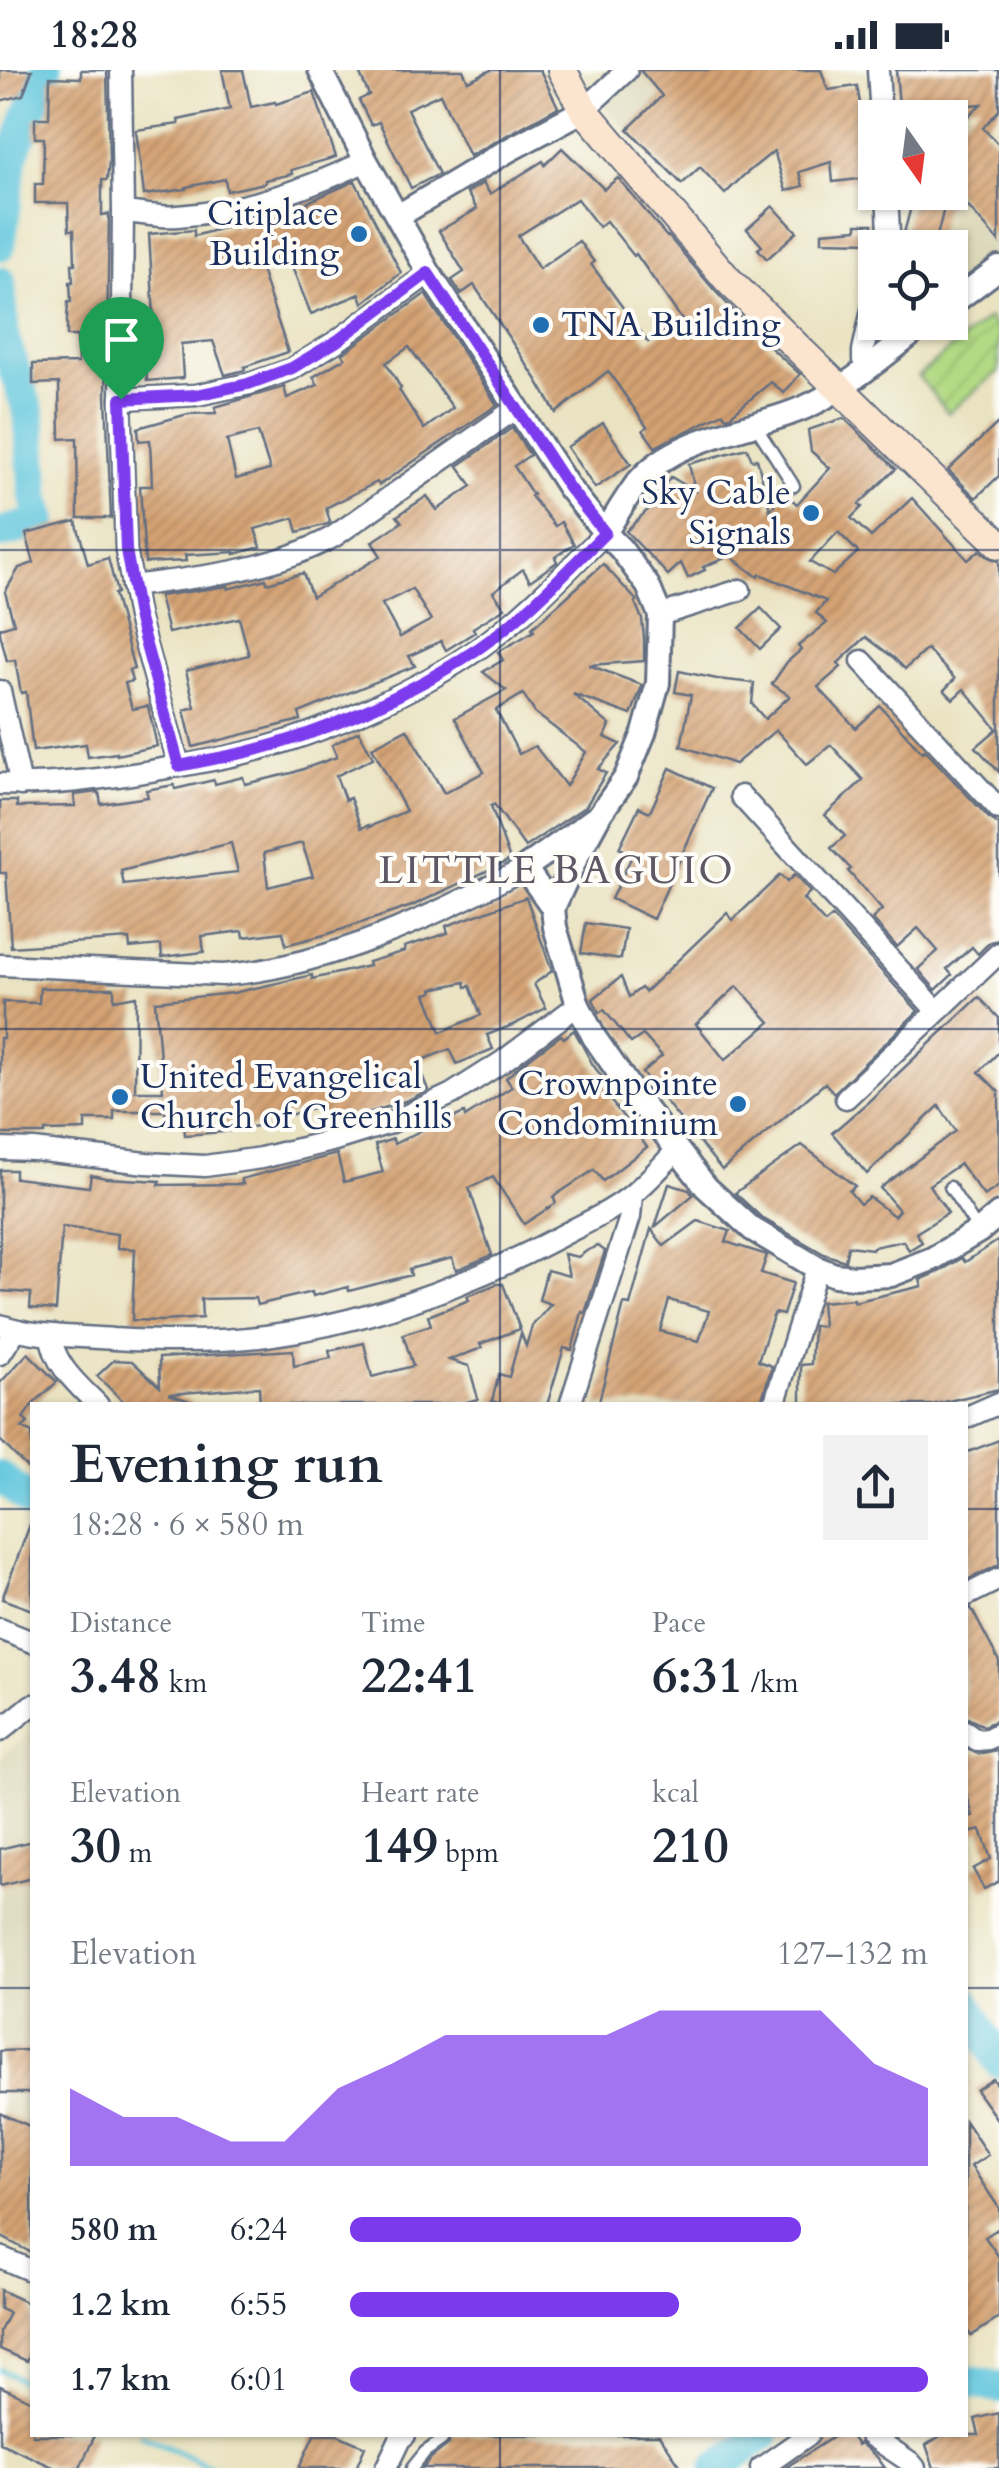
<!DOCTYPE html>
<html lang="en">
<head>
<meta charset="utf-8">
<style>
  :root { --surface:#fff; --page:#f2f2f3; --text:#1f2937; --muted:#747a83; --accent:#7c3aed }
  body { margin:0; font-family:Cardo,serif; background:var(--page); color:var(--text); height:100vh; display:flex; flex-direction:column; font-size:38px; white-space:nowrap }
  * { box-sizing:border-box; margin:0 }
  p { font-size:32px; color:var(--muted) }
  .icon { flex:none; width:55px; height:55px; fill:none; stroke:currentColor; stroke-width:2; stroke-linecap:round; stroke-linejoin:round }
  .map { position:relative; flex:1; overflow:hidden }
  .sheet { position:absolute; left:30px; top:1332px; width:938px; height:1035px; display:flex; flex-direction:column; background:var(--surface); border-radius:0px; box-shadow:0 2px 8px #0004 }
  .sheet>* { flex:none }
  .needle { width:65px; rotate:166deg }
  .tools { position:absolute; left:858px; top:30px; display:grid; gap:20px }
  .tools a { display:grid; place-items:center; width:110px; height:110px; border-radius:0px; background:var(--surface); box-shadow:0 2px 8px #0004; font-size:50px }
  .pin { position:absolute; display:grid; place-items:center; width:85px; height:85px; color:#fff; margin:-102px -42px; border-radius:50% 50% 50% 0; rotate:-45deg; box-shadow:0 0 10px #0007 }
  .pin .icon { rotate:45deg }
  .round { display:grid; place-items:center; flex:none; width:105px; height:105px; border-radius:0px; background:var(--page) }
  .head { display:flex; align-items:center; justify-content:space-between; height:170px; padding:0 40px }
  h1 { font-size:55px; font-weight:600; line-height:75px }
  .metrics { display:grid; grid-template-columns:repeat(3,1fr); gap:15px; height:170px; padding:10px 40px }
  .metrics div { display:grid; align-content:center }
  .metrics b { font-size:50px; font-weight:600 }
  .metrics small { font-size:28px; font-weight:400 }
  .metrics p { font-size:28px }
  .chart { height:280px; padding:20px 40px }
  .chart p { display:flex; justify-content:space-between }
  .chart svg { width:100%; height:180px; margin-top:10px; fill:var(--accent); opacity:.7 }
  ul { padding:0 40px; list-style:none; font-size:32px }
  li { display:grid; grid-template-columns:160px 120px 1fr; align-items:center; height:75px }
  li i { height:25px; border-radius:12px; background:var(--accent) }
  .status { display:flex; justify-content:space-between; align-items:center; height:70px; padding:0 50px; background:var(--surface); direction:ltr }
  .status svg { height:28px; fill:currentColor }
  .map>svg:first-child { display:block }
  .built { fill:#dad5b6 }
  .garden { fill:url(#garden-furrows); stroke:#668471; stroke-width:2.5 }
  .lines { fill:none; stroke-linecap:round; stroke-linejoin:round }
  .stream { stroke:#60c6dd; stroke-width:5 }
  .river { stroke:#60c6dd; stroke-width:32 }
  .building { fill:url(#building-hatch); fill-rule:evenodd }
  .service-casing { stroke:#636e81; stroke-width:15 }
  .minor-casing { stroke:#636e81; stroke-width:25 }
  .tertiary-casing { stroke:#636e81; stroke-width:28 }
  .secondary-casing { stroke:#636e81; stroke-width:32 }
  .service { stroke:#fff; stroke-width:10 }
  .minor { stroke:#fff; stroke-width:20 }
  .tertiary { stroke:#fff; stroke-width:22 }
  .secondary { stroke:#fce5cf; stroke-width:28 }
  .route-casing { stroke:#fff; stroke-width:20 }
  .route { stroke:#7c3aed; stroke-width:12 }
  .grid { fill:none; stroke:#1b2f5e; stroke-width:2.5; stroke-opacity:0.55 }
  .poi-dot { fill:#1f6fb2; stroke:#fdfcf7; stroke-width:4 }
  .labels { text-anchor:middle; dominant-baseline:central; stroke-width:8; stroke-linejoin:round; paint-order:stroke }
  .poi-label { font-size:35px; fill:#1b2f5e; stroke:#fdfcf7; text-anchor:end }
  .quarter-label { font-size:40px; letter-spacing:2.5px; fill:#5c5865; stroke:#fdfcf7 }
</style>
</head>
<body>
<div class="status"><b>18:28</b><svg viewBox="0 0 49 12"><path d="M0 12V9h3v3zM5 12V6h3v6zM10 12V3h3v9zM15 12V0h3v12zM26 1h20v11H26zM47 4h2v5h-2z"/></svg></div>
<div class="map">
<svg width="999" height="2398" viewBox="0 0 999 2398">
  <defs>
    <pattern id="garden-furrows" width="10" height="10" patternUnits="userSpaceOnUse" patternTransform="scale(2.5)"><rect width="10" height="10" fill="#b2da84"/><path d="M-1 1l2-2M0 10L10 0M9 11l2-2" fill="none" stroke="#98bb74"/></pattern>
    <pattern id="building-hatch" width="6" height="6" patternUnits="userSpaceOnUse" patternTransform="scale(2.5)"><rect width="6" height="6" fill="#d5a373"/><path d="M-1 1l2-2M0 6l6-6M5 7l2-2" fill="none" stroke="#ac8562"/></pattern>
  </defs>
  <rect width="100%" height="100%" fill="#fdfcf7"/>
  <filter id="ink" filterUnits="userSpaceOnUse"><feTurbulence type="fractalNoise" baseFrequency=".01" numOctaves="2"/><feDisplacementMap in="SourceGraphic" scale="20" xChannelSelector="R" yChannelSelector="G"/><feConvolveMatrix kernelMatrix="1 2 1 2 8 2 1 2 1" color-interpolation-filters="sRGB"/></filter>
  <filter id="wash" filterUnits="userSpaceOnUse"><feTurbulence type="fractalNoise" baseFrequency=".0048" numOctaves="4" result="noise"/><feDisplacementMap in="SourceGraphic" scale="40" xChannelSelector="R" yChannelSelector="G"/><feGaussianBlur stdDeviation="2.25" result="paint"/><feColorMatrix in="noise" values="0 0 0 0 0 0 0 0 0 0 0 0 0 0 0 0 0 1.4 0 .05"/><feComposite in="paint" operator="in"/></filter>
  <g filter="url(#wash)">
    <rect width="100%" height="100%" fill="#eae3c2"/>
    <g class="built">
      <path d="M641 0 733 68 680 117 607 39 606 29Z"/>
      <path d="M965 36 999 73V183L950 223V178L893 177 905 129 904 123 950 122V48H893L892 45Z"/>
      <path d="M32 1662V2183L0 2168V1687Z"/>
    </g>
    <path class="garden" d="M988 248 999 260V301L948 343 918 306Z"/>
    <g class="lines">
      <g class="stream">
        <path d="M0 2300 32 2315"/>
        <path d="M141 2365 212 2398"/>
      </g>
      <g class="river">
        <path d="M0 175 12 88 46 0"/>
        <path d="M0 212 4 269 29 343 35 427 42 452 0 463"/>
        <path d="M0 1407 32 1433"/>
        <path d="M965 1931 999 1992"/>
        <path d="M965 2311 999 2317"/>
        <path d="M717 2398 764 2365"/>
      </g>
    </g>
    <g id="blocks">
      <g class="building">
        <path d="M0 0H32L23 25 0 31Z"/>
        <path d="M81 0H107L109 91 107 110H102V145L109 144 106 326 111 448H78L77 368 60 369 59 313 33 314V294L78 293 77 266H67V250L68 232H71L70 212H73L72 194H75L74 160H69L68 133H35V114H43L44 68H35V48H49L50 7 81 8Z"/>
        <path d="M222 0H243L251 37 275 32 276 34 314 22 336 87 291 100 292 104 265 110V113L227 121 225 109 186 117V119L144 125 136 60 179 54 178 50 230 39Z"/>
        <path d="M358 0H463L468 11 491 0H540L558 37 469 86 440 24 407 39 439 104 411 118 379 52 371 55 359 30 369 25Z"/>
        <path d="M640 0H821L828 20 857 16 863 51H861L867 108 833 112 831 92 799 102 803 116 786 121 774 81 743 106 725 124 700 97 682 114 628 59 662 26Z"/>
        <path d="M896 0H999V40L983 58 999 75V172L950 116V63L981 34 927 39 928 48H900Z"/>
        <path d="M562 78 604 119 618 108 667 167 668 166 715 221 760 268 800 304 784 323 771 312 730 346 726 347 723 343 655 377 643 360 647 357 608 301 556 343 537 310 474 215 461 224 452 210 464 202 439 161 477 139 467 123 483 113 490 124 543 91 545 95ZM577 129 599 157 606 151 634 186 636 184 682 250 648 272 591 194 594 192 579 171 539 199 518 166Z"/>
        <path d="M355 111 401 203 363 233 360 224 311 244 290 192 261 200 288 282 244 297 245 300 225 305 213 271 181 274 183 308 147 311 145 276 140 277 138 248 154 247 149 164 194 160V166L233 155 234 158 268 150Z"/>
        <path d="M915 122H948L934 178H900Z"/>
        <path d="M773 136 797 162 767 189 758 179 762 176 747 159Z"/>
        <path d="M857 154H873L872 172 822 171V162L857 159Z"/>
        <path d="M425 224 497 335 379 415 377 412 326 438 330 452 328 454 298 462 294 448 255 459 261 477 235 484V482L185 485 186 491 145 493 140 416H152L150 370 139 371 138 358 188 344 216 343 215 337 284 317 287 328 318 315 313 307 345 288 342 284ZM409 277 453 338 424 359 399 320 401 318 386 293ZM258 362 270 400 236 409 227 370Z"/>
        <path d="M844 348 896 399 859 434 862 437 851 448 871 467 912 428 968 490 980 480 988 487 999 491V702L976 677 997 659 964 619 953 629 944 620 955 609 927 579 905 599 894 588 866 567 838 593 841 597 818 617 856 658 880 636 922 682 925 680 989 748 999 755V870L990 872 978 884 972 877 947 899 952 905 936 920 918 899 938 881 918 858 897 877 872 849 882 840 848 801 851 799 831 778 845 766 825 745 863 710 831 675 807 694 776 660 735 694 681 676 691 625 675 622 679 601 717 609 754 613 752 634 765 649 790 626 772 614 787 592 801 580 798 576 827 553 816 543 826 531 760 504 758 507 730 486 703 497 705 500 688 508 681 493 668 505 626 461 655 433 652 431 671 407 695 421 689 394 747 378 752 390 757 389 770 440 784 423 797 434 830 398 811 381 808 360ZM838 462 858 482 833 505 810 492Z"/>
        <path d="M999 352V406L976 428 948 400Z"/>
        <path d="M603 353 631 394 595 418 567 377Z"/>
        <path d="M512 358 530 385 514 396 533 425 531 426 555 456 561 452 574 474 555 487 557 492 530 511 523 499 493 522 505 538 473 558 475 562 446 580 441 571 409 586 415 596 299 643 301 650 193 677 184 640 195 637 186 601 249 585 239 548 168 563 159 526 228 516V519L266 509 267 513 303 503 312 527 381 486 372 472 402 452 397 446 427 426 437 440 472 416 458 396ZM412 519 431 550 400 567 382 534Z"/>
        <path d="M76 451 88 494 108 488 117 523 114 524 134 599 129 600 132 611 125 613 132 639 148 636 157 676 117 685V683L88 687 86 674 33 681 26 622 21 623 15 590 7 591 0 563V558L14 554 5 522 19 498 34 493 26 464Z"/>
        <path d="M603 494 637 531 635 532 642 549 644 568V591L589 595 642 615 641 619 631 645 573 624 610 655 605 667 620 674 598 699 606 703 586 736 525 777 494 734 491 736 510 790 412 836 328 864 286 875 283 862 244 867 243 861 202 866 204 882 162 887 161 875 130 878 129 869 11 877 6 803H0V731H17V737L75 736 74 725 99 722 101 734 148 727 146 720 174 715 175 719 214 710 215 714 243 707 245 714 292 703 337 687 332 675 359 661 373 688 336 706 345 730 350 728 361 758 369 755V757L406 741 372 677 407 659 444 723 484 702 455 648 506 620 483 602 503 590 498 582 534 561 532 558ZM523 624 535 643 586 682 566 716 535 676 519 684 496 640ZM231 773 238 802 124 815 121 801ZM302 773 313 806 268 817 264 783Z"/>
        <path d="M761 538 781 559 760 579 740 558Z"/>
        <path d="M670 698 712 718 653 849 611 829 633 784 619 778 639 737 650 742Z"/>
        <path d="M780 805 787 812 794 805 810 822 803 829 825 853 832 847 918 941 834 1023 825 1013 722 1100 642 1003 662 986 643 965 631 973 604 940 599 943 593 929 621 907 629 927 641 918 645 922 727 843 733 850ZM737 916 770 952 725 990 696 954Z"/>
        <path d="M526 827 552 901 534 914 546 938 515 954 487 965 493 979 457 994 450 979 417 992 428 1020 408 1030 360 1046 359 1044 321 1054 316 1037 273 1050V1053L223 1062 185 1065 184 1053 166 1054 165 1041H114V1050H85V1060L45 1061V1064H0V968H3V932L39 933 40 918H114V930L136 926 135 1021H163L155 931 233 923 312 905V909L369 896 368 892 405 881 404 877 448 863 446 856ZM465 912 466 917 470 916 481 945 441 962 426 924 433 922 432 919Z"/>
        <path d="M586 853 626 859 621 889 581 883Z"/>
        <path d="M979 927 999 948V982L979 1002 999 1022V1116L984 1126 960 1094 929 1115 948 1143 916 1163 922 1172 909 1180 903 1171 873 1177 872 1179 848 1176 845 1191 824 1184 762 1148 735 1123 802 1075 855 1116 849 1121 860 1134 869 1127 894 1146 899 1140 880 1118 956 1061 939 1036 867 1104 832 1063 868 1032Z"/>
        <path d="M574 960 593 995 616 1025 610 1030 647 1077 603 1111 594 1100 553 1127 556 1133 524 1154 493 1107 469 1118 492 1185 485 1188 456 1200 452 1188 409 1199 411 1205 349 1221 348 1217 313 1226 312 1222 257 1235 255 1228 201 1229 202 1248 163 1251 132 1250 135 1179 117 1178 118 1164 62 1157 56 1240 30 1238 31 1223 0 1221V1100H15V1108L89 1117 91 1105 106 1108 160 1111 159 1115 243 1114 241 1109 337 1084 344 1112 383 1102 375 1075 393 1069 394 1074 432 1055 433 1057 464 1043 465 1047 512 1017 506 1008 522 994 561 965 564 968Z"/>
        <path d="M669 1114 689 1120 693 1125 655 1157Z"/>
        <path d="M698 1151 730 1161 726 1172 767 1185 761 1203 793 1213 783 1245 774 1243 758 1291 772 1296 760 1335H598L624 1234 630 1235 651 1159 664 1176ZM669 1230 709 1241 699 1271 660 1261Z"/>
        <path d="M999 1170V1319L932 1335H801V1295L811 1294 813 1256H823L821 1232 854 1229V1232L922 1216 920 1210 939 1202 962 1188 965 1192Z"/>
        <path d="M598 1176 605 1181 585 1243 582 1242 572 1280 564 1278 547 1335H505L492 1331 499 1304 509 1307 521 1263 526 1276 532 1256 551 1234 539 1230 547 1200 569 1206 564 1184 578 1187 588 1180Z"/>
        <path d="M497 1214H503L520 1259 480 1274 482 1278 449 1290 469 1296 478 1329 455 1335H260L259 1317 169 1324 193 1332 192 1335H127L97 1306 114 1290 132 1291 160 1317 159 1288 293 1280 294 1296 331 1288 329 1281 364 1273 372 1307 413 1296 403 1264 431 1255 428 1246 469 1230 467 1226Z"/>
        <path d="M28 1283 57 1312 32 1335 23 1348 28 1353 22 1358 32 1363V1403L0 1370V1313Z"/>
        <path d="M999 1370V1495L965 1511V1383Z"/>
        <path d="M31 1452H32V1540L2 1529Z"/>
        <path d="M971 1538 999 1591V1649L984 1656 965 1647V1540Z"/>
        <path d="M965 1678 978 1684 997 1680 999 1687V1811L984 1819 973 1799 991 1789 981 1760 968 1763 965 1752V1748L973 1746 965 1719Z"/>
        <path d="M32 1771V1808L0 1816V1779Z"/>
        <path d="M32 1980V2023H0V1981Z"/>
        <path d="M993 2009 999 2017V2052L976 2020Z"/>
        <path d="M0 2043 32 2057V2183L0 2166Z"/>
        <path d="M965 2051 988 2085 971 2096 999 2138V2158L985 2167 999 2187V2248L971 2266 965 2257Z"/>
        <path d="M0 2220 32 2235V2279L27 2291 0 2279V2261L9 2243 0 2239Z"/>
        <path d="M0 2316 32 2331V2365H95L80 2398H55L0 2373Z"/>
        <path d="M999 2343V2398H934L926 2375 942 2365H979L975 2349Z"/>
        <path d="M314 2365H338L365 2377 356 2398H299Z"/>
        <path d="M449 2365H659L682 2398H423L431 2388 449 2374Z"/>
        <path d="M836 2365H850L857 2375 860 2373 877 2387 885 2398H785Z"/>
      </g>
    </g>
  </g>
  <g filter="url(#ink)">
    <use href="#blocks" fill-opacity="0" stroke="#636e81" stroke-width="2.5"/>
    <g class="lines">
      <defs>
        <g id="service">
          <path d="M755 355 794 416"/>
          <path d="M950 1117 978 1160"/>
          <path d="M412 2398 425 2382 442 2370"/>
        </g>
        <g id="minor">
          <path d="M121 0 123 142 121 329 126 480 138 547 179 696"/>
          <path d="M878 0 881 48"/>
          <path d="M584 40 627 0"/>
          <path d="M123 142C141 143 160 148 178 146 243 141 308 119 366 91"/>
          <path d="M886 178 889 163 887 122"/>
          <path d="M867 298 863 290V281L875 226"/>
          <path d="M121 329 196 325 249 314 292 299 337 271 429 203"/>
          <path d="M132 516C201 507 270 501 333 467L518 337"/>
          <path d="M660 545 740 520"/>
          <path d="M862 591 999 739"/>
          <path d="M0 621 21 715"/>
          <path d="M0 714C51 716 101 709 151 701 183 695 216 690 248 682 322 664 420 620 482 576 527 543 565 503 605 463"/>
          <path d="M741 726 937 941"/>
          <path d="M0 895 223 905C323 898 437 845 525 798"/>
          <path d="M846 1028 999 883"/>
          <path d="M0 1079 34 1080 146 1093 205 1096 261 1088 335 1070 390 1053 452 1024 502 992 578 935"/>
          <path d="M0 1255C36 1267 76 1266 113 1269 164 1272 215 1273 266 1266 370 1252 469 1215 561 1166 585 1153 613 1141 634 1123 649 1110 663 1095 677 1080"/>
          <path d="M51 1265C53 1294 78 1315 98 1335"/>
          <path d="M0 1284 16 1260"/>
          <path d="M570 1335 630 1147 632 1125"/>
          <path d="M774 1335 817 1198"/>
          <path d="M965 1348 999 1333"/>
          <path d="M965 1526 999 1509"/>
          <path d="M0 1559 32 1572"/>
          <path d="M0 1661 32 1635"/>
          <path d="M965 1661 977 1670 988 1669 999 1663"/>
          <path d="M0 2187 32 2201"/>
          <path d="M870 2365 910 2392 915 2398"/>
          <path d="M386 2398 400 2369 405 2365"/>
          <path d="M761 2398 808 2365"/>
        </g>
        <g id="tertiary">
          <path d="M320 0 366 91 429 203 569 418 605 463 621 479 648 516 660 545 658 613 644 663 626 707 600 744 576 788 553 838"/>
          <path d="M398 146 507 81 584 40"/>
          <path d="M950 235 999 198"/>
          <path d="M605 463C616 446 626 427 639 411 681 361 765 360 820 330 858 309 892 279 927 252"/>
          <path d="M594 749 525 798 553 838 555 857 578 935 594 967 633 1023 706 1117 752 1159 817 1198 835 1205 854 1207 891 1205 932 1189 979 1161 999 1144"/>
        </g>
        <path id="secondary" d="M562 0 584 40 728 210 999 474"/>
      </defs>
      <use href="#service" class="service-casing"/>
      <use href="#minor" class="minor-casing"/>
      <use href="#tertiary" class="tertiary-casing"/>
      <use href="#secondary" class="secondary-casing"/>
      <use href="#service" class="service"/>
      <use href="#minor" class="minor"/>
      <use href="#tertiary" class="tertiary"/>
      <use href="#secondary" class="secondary"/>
    </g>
  </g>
  <g class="lines" filter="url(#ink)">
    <defs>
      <path id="route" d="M428 203 569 418 605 463C565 503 526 545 479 578 413 623 326 663 247 682 225 687 202 691 179 696L138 546 126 480 121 329 196 325 248 314 292 298 337 271Z"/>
    </defs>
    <use href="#route" class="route-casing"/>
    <use href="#route" class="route"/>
  </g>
  <path class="grid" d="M500 0V1335M0 480H999M0 959H999M0 1439H32M965 1439H999M0 1918H32M965 1918H999M500 2365V2398"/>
  <g class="poi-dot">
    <circle cx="359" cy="164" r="10"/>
    <circle cx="541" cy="255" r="10"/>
    <circle cx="811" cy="443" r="10"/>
    <circle cx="120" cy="1027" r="10"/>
    <circle cx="738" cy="1034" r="10"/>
  </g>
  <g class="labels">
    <g class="poi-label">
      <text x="339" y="144">Citiplace<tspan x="339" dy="40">Building</tspan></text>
      <text x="561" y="255" text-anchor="start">TNA Building</text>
      <text x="791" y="423">Sky Cable<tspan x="791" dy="40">Signals</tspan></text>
      <text x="140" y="1007" text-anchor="start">United Evangelical<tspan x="140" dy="40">Church of Greenhills</tspan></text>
      <text x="718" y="1014">Crownpointe<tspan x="718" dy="40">Condominium</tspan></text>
    </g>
    <g class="quarter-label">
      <text x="557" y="800">LITTLE BAGUIO</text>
    </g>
  </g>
</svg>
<div class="tools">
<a><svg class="needle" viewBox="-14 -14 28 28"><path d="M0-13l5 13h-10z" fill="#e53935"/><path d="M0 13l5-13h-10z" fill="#747a83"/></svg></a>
<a><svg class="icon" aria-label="locate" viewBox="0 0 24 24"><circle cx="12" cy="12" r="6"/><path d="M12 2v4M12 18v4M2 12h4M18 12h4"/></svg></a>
</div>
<div class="pin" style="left:121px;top:329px;background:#1e9e55"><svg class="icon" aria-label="arrive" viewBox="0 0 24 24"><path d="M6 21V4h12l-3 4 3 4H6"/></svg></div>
<section class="sheet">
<div class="head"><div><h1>Evening run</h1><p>18:28 · 6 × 580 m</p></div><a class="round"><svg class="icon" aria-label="share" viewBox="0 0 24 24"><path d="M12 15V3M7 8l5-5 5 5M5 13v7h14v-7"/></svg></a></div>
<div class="metrics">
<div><p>Distance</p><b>3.48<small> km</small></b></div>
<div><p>Time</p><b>22:41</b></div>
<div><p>Pace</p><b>6:31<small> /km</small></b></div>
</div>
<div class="metrics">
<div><p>Elevation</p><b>30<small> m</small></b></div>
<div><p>Heart rate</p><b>149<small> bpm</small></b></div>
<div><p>kcal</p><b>210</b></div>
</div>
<div class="chart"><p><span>Elevation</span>127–132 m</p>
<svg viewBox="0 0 160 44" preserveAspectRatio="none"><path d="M0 44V25L10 32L20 32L30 38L40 38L50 25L60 19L70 12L80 12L90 12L100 12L110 6L120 6L130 6L140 6L150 19L160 25V44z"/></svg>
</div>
<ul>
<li><b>580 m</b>6:24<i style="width:78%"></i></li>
<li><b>1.2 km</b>6:55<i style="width:57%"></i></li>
<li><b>1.7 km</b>6:01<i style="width:100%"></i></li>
</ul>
</section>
</div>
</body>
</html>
